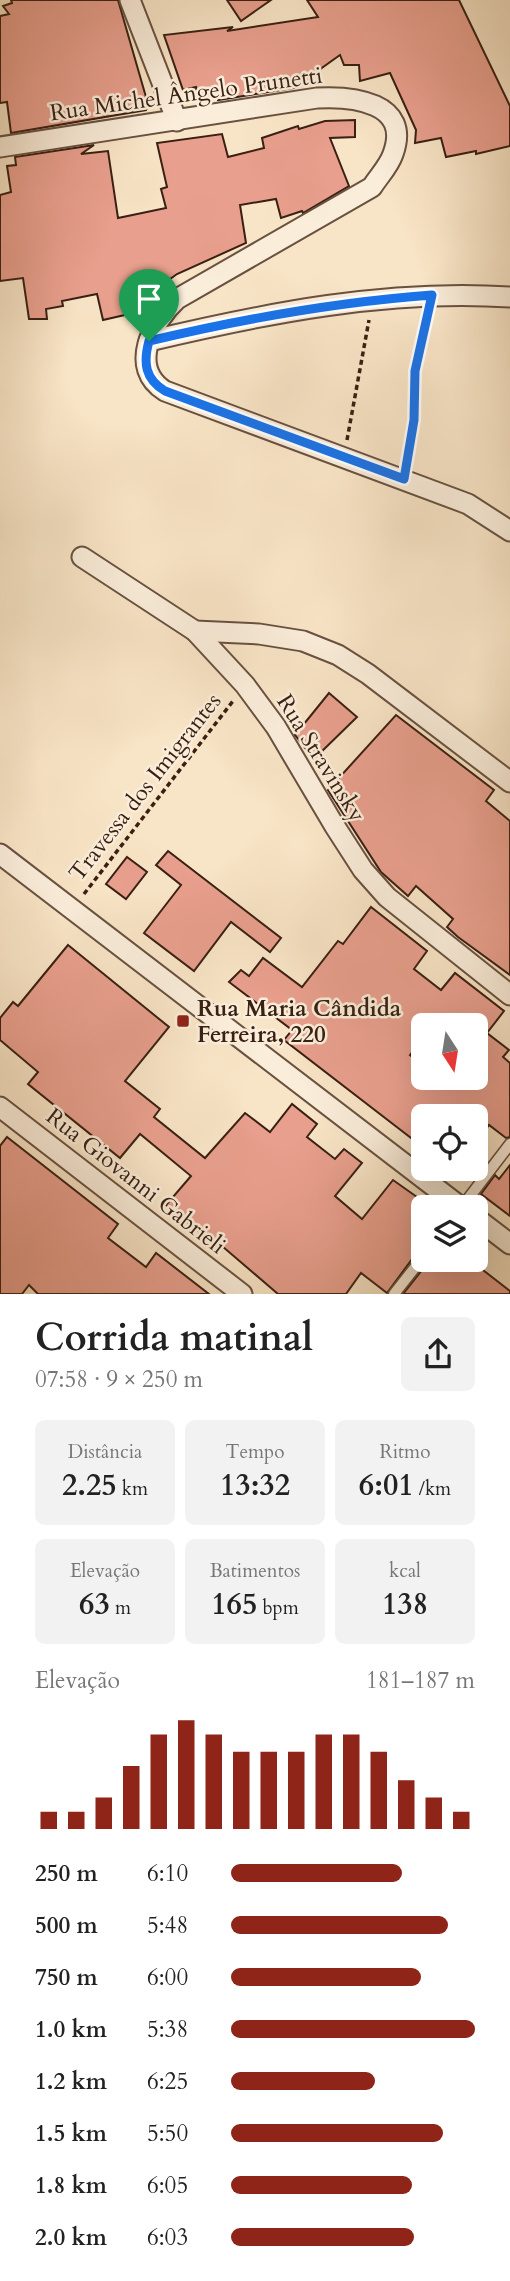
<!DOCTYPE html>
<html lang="pt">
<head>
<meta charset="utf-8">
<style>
  :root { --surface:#fff; --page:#f2f2f2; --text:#222; --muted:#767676; --accent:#8f2418 }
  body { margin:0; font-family:Cardo,serif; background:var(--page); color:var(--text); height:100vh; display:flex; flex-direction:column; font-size:26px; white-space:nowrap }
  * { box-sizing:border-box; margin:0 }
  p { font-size:23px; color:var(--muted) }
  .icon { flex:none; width:38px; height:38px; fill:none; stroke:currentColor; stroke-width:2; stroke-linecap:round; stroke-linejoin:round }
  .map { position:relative; height:1294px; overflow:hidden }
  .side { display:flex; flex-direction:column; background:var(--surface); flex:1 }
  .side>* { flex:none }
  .needle { width:46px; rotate:168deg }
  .buttons { position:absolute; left:411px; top:1013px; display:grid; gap:14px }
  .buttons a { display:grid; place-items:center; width:77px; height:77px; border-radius:10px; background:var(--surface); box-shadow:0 7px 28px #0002; font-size:35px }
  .pin { position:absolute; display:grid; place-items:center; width:60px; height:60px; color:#fff; margin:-72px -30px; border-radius:50% 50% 50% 0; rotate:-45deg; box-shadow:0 0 7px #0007 }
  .pin .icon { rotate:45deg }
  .round { display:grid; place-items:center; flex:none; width:74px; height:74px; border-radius:10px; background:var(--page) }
  .headline { display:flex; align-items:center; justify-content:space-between; height:119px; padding:0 35px }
  h1 { font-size:38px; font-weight:700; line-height:52px }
  .figures { display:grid; grid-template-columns:repeat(3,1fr); gap:10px; height:119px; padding:7px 35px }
  .figures div { display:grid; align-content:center; border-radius:10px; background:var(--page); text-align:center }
  .figures b { font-size:30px; font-weight:700 }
  .figures small { font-size:19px; font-weight:400 }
  .figures p { font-size:19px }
  .chart { height:196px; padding:14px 35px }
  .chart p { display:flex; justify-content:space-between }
  .chart svg { width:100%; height:126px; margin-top:7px; stroke:var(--accent); stroke-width:6 }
  ul { padding:0 35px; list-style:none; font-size:23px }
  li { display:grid; grid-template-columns:112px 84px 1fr; align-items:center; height:52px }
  li i { height:18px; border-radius:9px; background:var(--accent) }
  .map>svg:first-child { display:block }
  .building { fill:#e89f8d; stroke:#392013; stroke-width:2; fill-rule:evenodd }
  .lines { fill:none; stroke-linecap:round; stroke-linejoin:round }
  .lane-casing { stroke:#695140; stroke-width:13 }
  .street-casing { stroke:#695140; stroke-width:23 }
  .path { stroke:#392013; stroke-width:3.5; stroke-dasharray:5 3.5; stroke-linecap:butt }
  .lane { stroke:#faedda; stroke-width:10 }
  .street { stroke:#faedda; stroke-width:19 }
  .route-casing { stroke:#fff; stroke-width:14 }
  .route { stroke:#1a73e8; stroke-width:9 }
  .poi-dot { fill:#8f2418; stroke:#faedda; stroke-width:2.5 }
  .labels { text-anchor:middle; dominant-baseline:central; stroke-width:5; stroke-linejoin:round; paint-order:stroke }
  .street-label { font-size:23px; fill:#392013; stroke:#faedda }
  .poi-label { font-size:23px; font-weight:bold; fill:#392013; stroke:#faedda; text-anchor:start }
</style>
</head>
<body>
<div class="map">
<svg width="510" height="1294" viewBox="0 0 510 1294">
  <rect width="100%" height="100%" fill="#f8e4c6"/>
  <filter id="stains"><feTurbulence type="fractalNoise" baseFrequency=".00286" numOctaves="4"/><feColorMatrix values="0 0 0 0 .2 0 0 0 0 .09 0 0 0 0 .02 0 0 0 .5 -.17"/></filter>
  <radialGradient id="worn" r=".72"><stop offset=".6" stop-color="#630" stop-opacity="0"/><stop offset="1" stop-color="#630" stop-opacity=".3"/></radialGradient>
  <g class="building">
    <path d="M11 0H118L148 104 146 110 11 133 7 102 0 103V16L9 14 3 6 12 3Z"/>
    <path d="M227 0H271L241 21Z"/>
    <path d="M307 0H459L510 106V146L476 154V151L446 157 441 138 415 143 416 130 390 73 360 81 359 65H344L340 55 312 75 313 81 293 84 294 88 218 100 217 95 197 97 196 87 183 90 164 35 233 27 227 31 318 17Z"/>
    <path d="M355 120V137L330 138 349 186 303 213 302 211 281 218 276 199 240 205 246 243 177 274 148 295V298L139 299 141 304 129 314 103 320 97 294 62 301 63 306 46 309 47 319H29L23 278 0 281V195L11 192 7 166 16 165 15 157 94 145 81 154 108 151 118 218 166 208 161 189 167 187 157 143 222 134 228 157 264 148 262 138 298 126 299 129 325 121Z"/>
    <path d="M329 693 357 717 314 759 295 735Z"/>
    <path d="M396 715 494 790 486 801 510 821V975L458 937 447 927 453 919 416 886 408 896 381 872 328 790Z"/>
    <path d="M168 851 281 938 270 952 231 922 194 971 144 933 181 885 156 865Z"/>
    <path d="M127 857 147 872 126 899 106 884Z"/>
    <path d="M371 907 427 951 414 969 441 990 455 973 504 1011 487 1033 509 1050 503 1057 510 1063V1137L506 1138 489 1125 476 1141V1116H424V1148L284 1040 292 1030 229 982 241 970 249 976 263 958 302 987 338 941 343 944ZM424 1026H476V1078H424V1066L410 1055 424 1037Z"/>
    <path d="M68 945 169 1027 125 1081 160 1109 154 1117 205 1158 245 1113 270 1132 292 1104 317 1124 307 1137 335 1159 344 1149 362 1163 335 1196 362 1219 393 1180 424 1202V1249L418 1251 387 1293 361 1273 346 1294H278L222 1246 220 1248 166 1205 191 1176 140 1134 120 1158 28 1084 38 1072 0 1040V1018L13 1002 18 1006Z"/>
    <path d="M7 1137 118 1224 108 1238 146 1267 156 1253 209 1294H38L29 1285 22 1294H0V1146Z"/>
    <path d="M510 1165V1216L481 1194 495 1175 499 1179Z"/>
    <path d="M430 1260H470L510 1291V1294H403Z"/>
  </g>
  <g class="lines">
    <defs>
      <g id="lane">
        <path d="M461 1208 510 1144"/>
        <path d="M394 1294 424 1256"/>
      </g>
      <g id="street">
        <path d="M130 0 177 121"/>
        <path d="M0 147 317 98C352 96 412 102 393 154 389 166 379 176 372 187L177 299C152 322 128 368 165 391L468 504 510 531"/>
        <path d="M149 341C267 313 388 289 510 297"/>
        <path d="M82 557 195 631 245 685 276 727 334 825 363 870 387 897 510 995"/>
        <path d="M195 631 259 634 303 641 338 655 368 674 510 782"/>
        <path d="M0 854 462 1208"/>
        <path d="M0 1107 242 1294"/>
        <path d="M476 1218 510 1244"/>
      </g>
    </defs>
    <use href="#lane" class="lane-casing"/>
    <use href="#street" class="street-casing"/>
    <g class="path">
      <path d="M347 440 369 320"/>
      <path d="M407 459 414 420 415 371 428 315"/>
      <path d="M84 894 233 701"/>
    </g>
    <use href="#lane" class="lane"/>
    <use href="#street" class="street"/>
  </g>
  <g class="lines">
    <defs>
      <path id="route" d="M432 295 415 371 414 420 404 479 165 391C145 379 143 363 149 341 242 319 337 302 432 295Z"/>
    </defs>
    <use href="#route" class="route-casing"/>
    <use href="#route" class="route"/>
  </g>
  <rect class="poi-dot" x="176" y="1014" width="14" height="14" rx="3.5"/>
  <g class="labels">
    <g class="street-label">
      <text transform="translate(186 94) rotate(-8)">Rua Michel Ângelo Prunetti</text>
      <text transform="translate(321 758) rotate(58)">Rua Stravinsky</text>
      <text transform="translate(145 787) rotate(-52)">Travessa dos Imigrantes</text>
      <text transform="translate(136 1181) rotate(38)">Rua Giovanni Gabrieli</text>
    </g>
    <g class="poi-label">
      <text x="197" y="1008">Rua Maria Cândida<tspan x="197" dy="26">Ferreira, 220</tspan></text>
    </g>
  </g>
  <rect width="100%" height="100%" filter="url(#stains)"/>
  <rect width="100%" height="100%" fill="url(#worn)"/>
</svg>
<div class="buttons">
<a><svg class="needle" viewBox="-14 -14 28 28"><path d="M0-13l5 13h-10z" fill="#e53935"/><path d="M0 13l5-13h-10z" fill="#767676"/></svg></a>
<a><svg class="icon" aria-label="locate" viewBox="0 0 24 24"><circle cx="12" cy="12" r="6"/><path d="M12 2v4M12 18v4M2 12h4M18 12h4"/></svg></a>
<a><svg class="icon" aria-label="layers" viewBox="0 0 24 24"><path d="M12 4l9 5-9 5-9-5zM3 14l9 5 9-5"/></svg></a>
</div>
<div class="pin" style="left:149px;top:341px;background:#1e9e55"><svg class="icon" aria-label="arrive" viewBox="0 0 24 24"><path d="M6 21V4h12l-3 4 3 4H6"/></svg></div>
</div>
<section class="side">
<div class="headline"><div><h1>Corrida matinal</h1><p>07:58 · 9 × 250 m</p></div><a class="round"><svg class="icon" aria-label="share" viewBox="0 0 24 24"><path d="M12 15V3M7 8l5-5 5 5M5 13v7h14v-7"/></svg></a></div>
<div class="figures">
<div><p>Distância</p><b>2.25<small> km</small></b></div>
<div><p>Tempo</p><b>13:32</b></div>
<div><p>Ritmo</p><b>6:01<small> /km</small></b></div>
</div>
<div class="figures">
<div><p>Elevação</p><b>63<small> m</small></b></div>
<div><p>Batimentos</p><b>165<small> bpm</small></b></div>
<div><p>kcal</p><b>138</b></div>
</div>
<div class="chart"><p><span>Elevação</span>181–187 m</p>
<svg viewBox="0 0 160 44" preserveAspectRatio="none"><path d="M5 44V38M15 44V38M25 44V33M35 44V22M45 44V11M55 44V6M65 44V11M75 44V17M85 44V17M95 44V17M105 44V11M115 44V11M125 44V17M135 44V27M145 44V33M155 44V38"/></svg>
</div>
<ul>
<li><b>250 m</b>6:10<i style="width:70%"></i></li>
<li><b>500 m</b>5:48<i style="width:89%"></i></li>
<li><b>750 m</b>6:00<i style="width:78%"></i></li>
<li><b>1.0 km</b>5:38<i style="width:100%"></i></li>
<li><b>1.2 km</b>6:25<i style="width:59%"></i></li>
<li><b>1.5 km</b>5:50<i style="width:87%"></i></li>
<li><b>1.8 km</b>6:05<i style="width:74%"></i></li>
<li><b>2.0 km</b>6:03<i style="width:75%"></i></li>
</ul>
</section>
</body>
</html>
